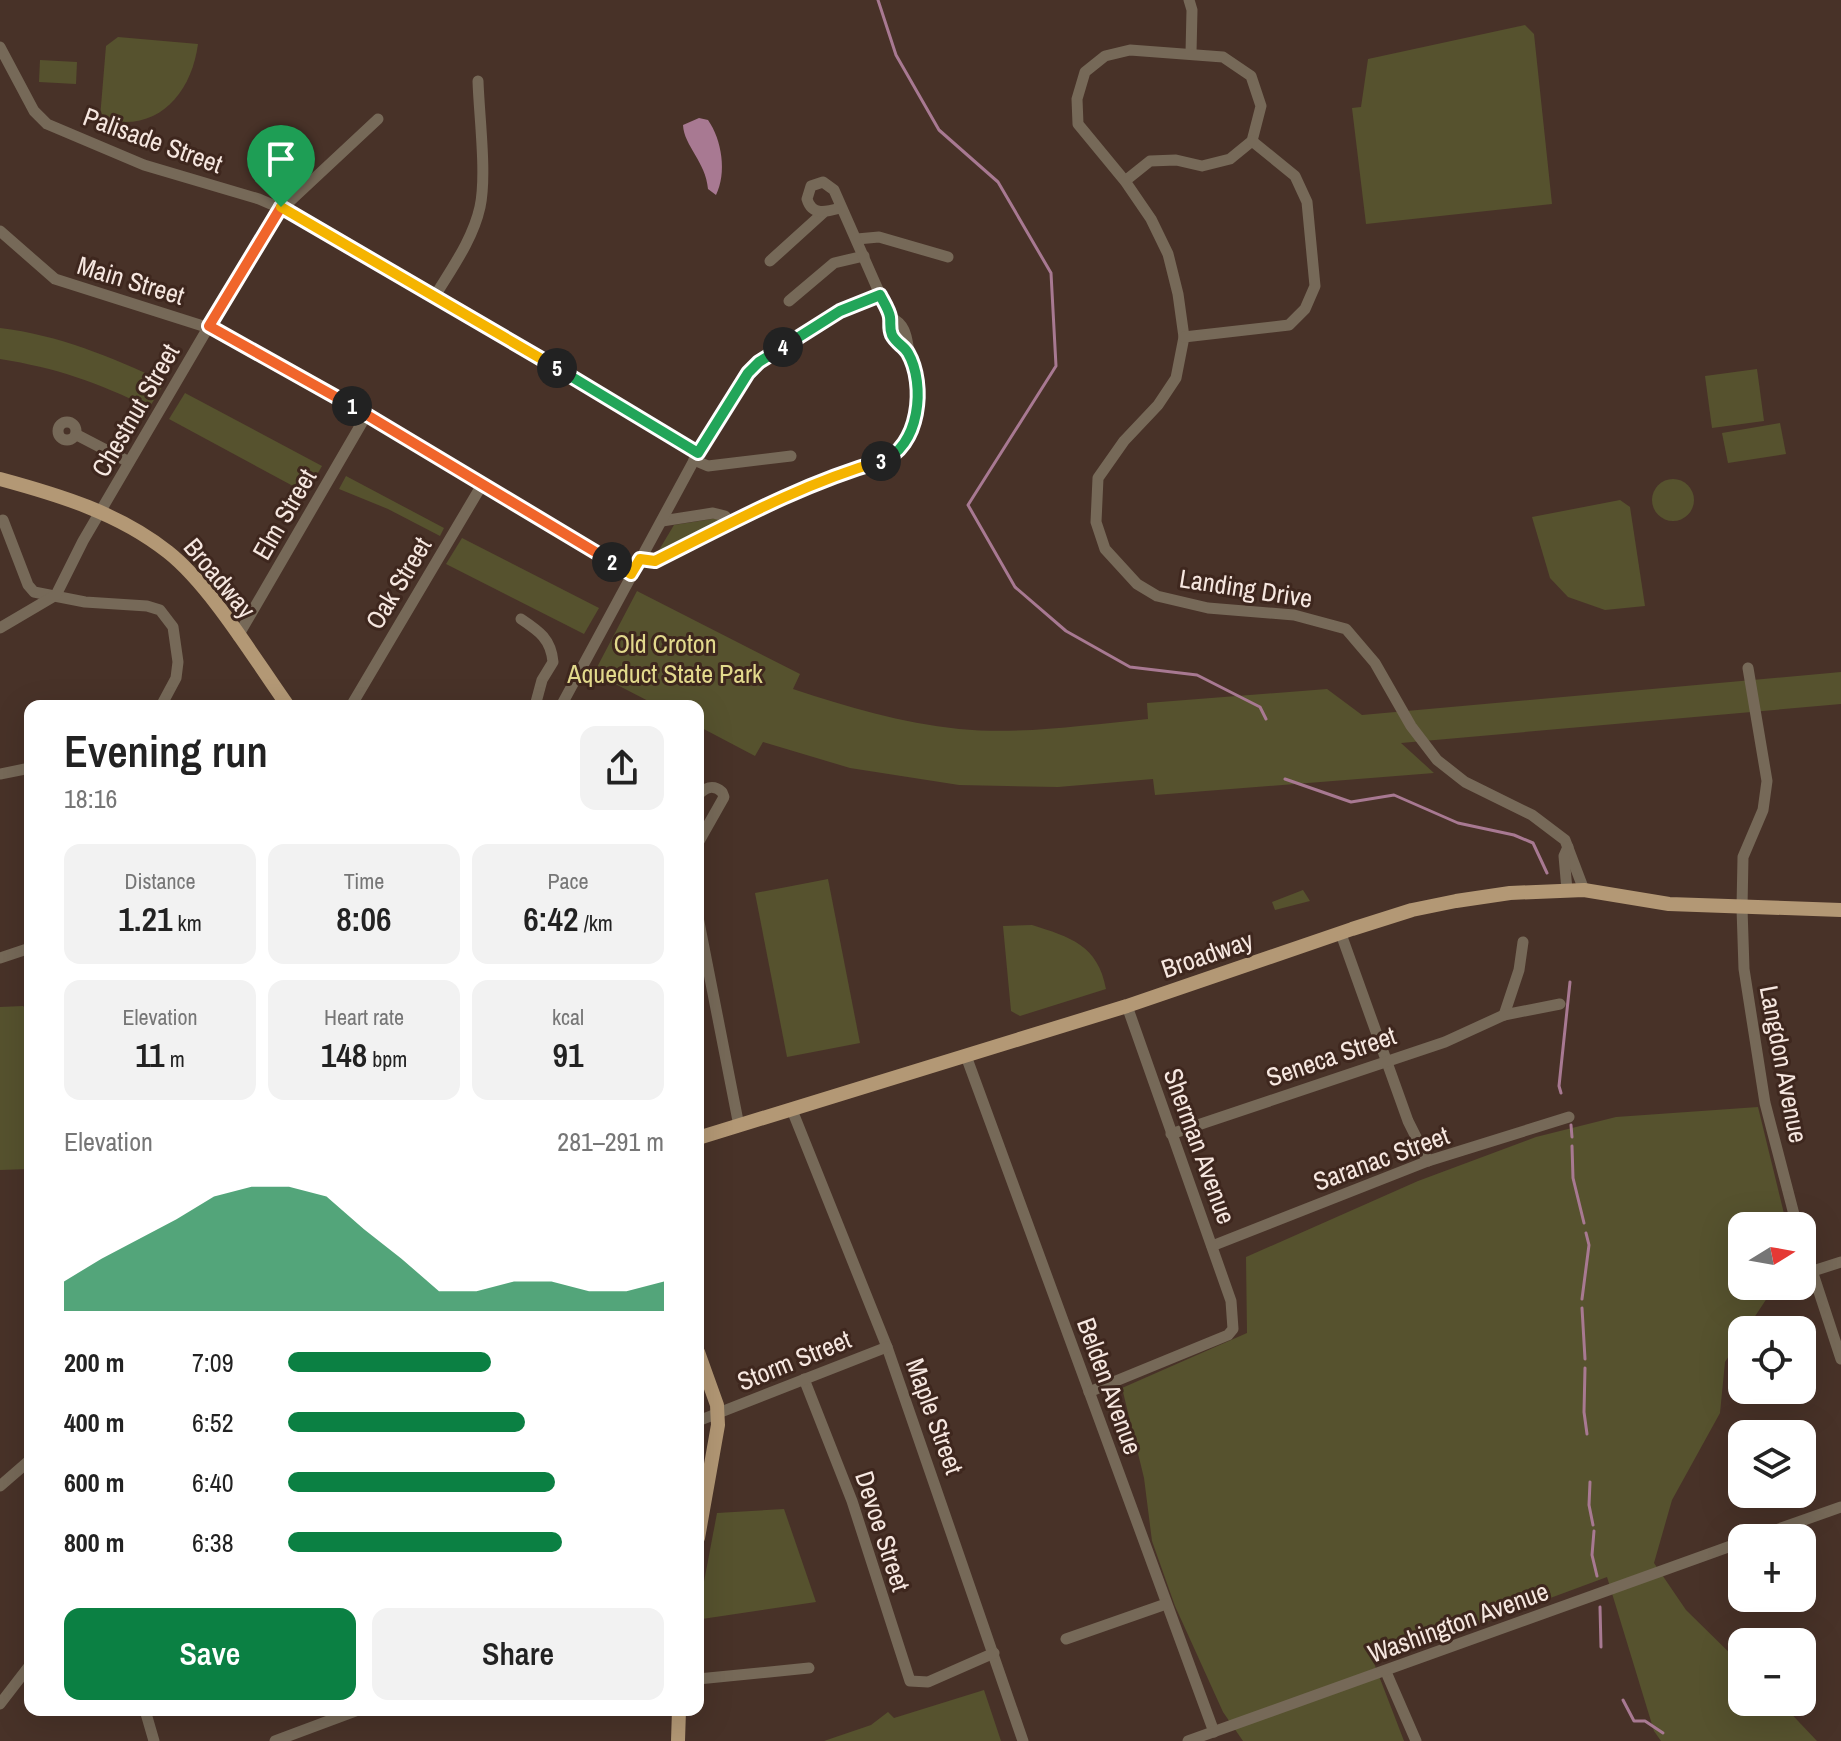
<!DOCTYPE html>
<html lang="en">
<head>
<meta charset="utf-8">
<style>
  :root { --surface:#fff; --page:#f2f2f2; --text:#222; --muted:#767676; --accent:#0b8043 }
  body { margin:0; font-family:"Archivo Narrow",sans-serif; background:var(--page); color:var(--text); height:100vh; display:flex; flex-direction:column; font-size:30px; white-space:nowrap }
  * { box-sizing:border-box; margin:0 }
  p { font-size:26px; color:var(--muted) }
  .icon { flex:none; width:44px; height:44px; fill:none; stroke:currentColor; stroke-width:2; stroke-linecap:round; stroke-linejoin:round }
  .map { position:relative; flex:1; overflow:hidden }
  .drawer { position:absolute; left:24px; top:700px; width:680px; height:1016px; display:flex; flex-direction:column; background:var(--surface); border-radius:16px; box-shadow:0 8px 32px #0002 }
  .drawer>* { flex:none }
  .needle { width:52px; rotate:79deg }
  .controls { position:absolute; left:1728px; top:1212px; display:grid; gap:16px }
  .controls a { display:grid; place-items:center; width:88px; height:88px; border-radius:16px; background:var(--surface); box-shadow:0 8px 32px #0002; font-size:40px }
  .pin { position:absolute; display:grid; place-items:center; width:68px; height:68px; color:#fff; margin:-82px -34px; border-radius:50% 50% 50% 0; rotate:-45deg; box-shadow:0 0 8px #0007 }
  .pin .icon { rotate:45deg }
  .km { position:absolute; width:40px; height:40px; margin:-20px; border-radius:50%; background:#222; color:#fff; font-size:22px; line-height:40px; text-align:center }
  .round { display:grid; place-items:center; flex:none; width:84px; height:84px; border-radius:16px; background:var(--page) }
  .summary { display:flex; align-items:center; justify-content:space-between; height:136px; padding:0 40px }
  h1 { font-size:44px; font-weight:600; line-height:60px }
  .figures { display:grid; grid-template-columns:repeat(3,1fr); gap:12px; height:136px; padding:8px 40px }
  .figures div { display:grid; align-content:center; border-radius:16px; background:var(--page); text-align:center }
  .figures b { font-size:34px; font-weight:600 }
  .figures small { font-size:22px; font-weight:400 }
  .figures p { font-size:22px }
  .chart { height:224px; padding:16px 40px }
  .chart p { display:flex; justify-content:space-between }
  .chart svg { width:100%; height:144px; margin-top:8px; fill:var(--accent); opacity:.7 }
  .cta { display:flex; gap:16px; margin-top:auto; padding:16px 40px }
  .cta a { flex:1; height:92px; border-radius:16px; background:var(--accent); color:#fff; font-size:32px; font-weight:600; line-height:92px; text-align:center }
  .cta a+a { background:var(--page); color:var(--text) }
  ul { padding:0 40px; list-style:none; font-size:26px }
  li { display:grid; grid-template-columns:128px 96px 1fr; align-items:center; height:60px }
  li i { height:20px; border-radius:10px; background:var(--accent) }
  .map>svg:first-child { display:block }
  .green { fill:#56522e }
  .water { fill:#a87992 }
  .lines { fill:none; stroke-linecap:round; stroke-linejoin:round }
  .stream { stroke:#a87992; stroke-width:3 }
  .minor { stroke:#766958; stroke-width:11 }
  .major { stroke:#b39875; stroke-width:14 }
  .split-1-casing { stroke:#fff; stroke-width:16 }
  .split-2-casing { stroke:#fff; stroke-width:16 }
  .split-3-casing { stroke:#fff; stroke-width:16 }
  .split-4-casing { stroke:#fff; stroke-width:16 }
  .split-5-casing { stroke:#fff; stroke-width:16 }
  .split-6-casing { stroke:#fff; stroke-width:16 }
  .split-1 { stroke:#f0652b; stroke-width:10 }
  .split-2 { stroke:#f0652b; stroke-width:10 }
  .split-3 { stroke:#f5b400; stroke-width:10 }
  .split-4 { stroke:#22a559; stroke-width:10 }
  .split-5 { stroke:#22a559; stroke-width:10 }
  .split-6 { stroke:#f5b400; stroke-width:10 }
  .labels { text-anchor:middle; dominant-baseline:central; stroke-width:6; stroke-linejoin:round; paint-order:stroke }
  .street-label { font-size:26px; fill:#f6e7e0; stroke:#3e271e }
  .park-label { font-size:26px; fill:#e2d98c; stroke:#3e271e }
</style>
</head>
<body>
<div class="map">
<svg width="1841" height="1741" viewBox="0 0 1841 1741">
  <rect width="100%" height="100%" fill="#483228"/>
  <g class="green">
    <path d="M1525 25 1534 34 1552 204 1366 224 1352 108 1361 107 1368 59Z"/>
    <path d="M118 37 198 44C191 96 155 135 100 118L106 46Z"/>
    <path d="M40 60 77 62 76 84 39 82Z"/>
    <path d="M0 328C59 335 111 357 165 382L149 408C98 382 56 368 0 359Z"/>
    <path d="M1757 369 1764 421 1712 428 1705 376Z"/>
    <path d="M185 393 322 466 306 493 169 419Z"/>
    <path d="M1780 423 1786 454 1728 463 1722 433Z"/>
    <path d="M346 476 444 528 440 536 388 509 339 489Z"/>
    <circle cx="1673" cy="500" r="21"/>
    <path d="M1620 500 1630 507 1645 606 1605 610 1568 597 1550 578 1532 517Z"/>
    <path d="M718 518V524L656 555 674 525Z"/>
    <path d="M462 538 599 608 584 634 446 564Z"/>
    <path d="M637 591 800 674 793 689C848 707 901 723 959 729 1021 735 1085 725 1148 719L1147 703 1327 689 1362 715 1841 672V704L1401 743 1434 773 1155 795 1153 779 1058 787 959 785 850 768 763 742 755 756 698 726V706H658L594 673Z"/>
    <path d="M828 879 860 1043 787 1057 755 893Z"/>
    <path d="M1303 890 1310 901 1275 910 1272 902Z"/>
    <path d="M1032 925C1070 937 1098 945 1106 989L1020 1016 1011 1011 1003 926Z"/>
    <path d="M23 1006 30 1013V1169L0 1170V1007Z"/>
    <path d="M1758 1107 1787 1226H1742V1286H1775L1746 1330H1742V1336L1725 1362 1720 1413 1672 1500 1654 1563 1686 1610 1742 1665V1702H1780L1817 1741H1661L1654 1731 1607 1577 1374 1663 1404 1741H1243L1223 1712 1175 1606 1152 1541 1144 1478 1122 1388 1247 1333 1246 1257 1418 1181 1536 1137 1616 1117Z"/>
    <path d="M784 1509 816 1602 702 1619 703 1587 717 1513Z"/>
    <path d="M984 1690 1001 1741H824L871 1725 888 1712 894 1718Z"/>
  </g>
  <path class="water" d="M699 118 708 120C722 140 727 173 716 195L708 189C706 162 684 146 683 125Z"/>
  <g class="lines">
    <g class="stream">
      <path d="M878 0 896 55 939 130 998 182 1051 273 1056 366 968 505 1015 587 1066 631 1130 667 1197 675 1260 707 1266 719"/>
      <path d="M1285 779 1351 802 1394 795 1458 823 1514 835 1533 843 1547 873"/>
      <path d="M1561 1093 1559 1086 1570 982"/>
      <path d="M1571 1125 1572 1137"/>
      <path d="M1572 1146 1573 1178 1584 1223"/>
      <path d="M1582 1299 1589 1245 1586 1233"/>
      <path d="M1582 1308 1585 1359"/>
      <path d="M1585 1368 1584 1412 1587 1434"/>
      <path d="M1590 1482 1589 1505 1593 1525"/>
      <path d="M1594 1531 1592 1555 1597 1576"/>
      <path d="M1600 1607 1601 1647"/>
      <path d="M1623 1700 1634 1721H1645L1663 1733"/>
    </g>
    <g class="minor">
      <path d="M1189 0 1192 10 1191 53"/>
      <path d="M0 47 34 111 47 124 144 165 259 199 303 218 698 453"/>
      <path d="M1125 181 1150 161 1176 160 1202 166 1230 159 1252 141 1261 106 1251 76 1223 57 1130 50 1105 56 1085 72 1077 99 1078 124 1125 181 1151 219 1168 254 1178 294 1184 337 1176 378 1158 405 1124 441 1098 478 1096 522 1105 549 1137 584 1157 596 1208 608 1294 615 1346 629 1375 663 1411 726 1437 760 1465 782 1532 815 1565 840 1584 890"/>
      <path d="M0 231 55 279 225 333 483 483 631 574"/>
      <path d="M857 239 879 237 948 257"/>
      <path d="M770 261 823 213"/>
      <path d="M435 296C452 268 473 239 480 207 487 175 479 115 478 81"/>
      <path d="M789 301 834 263 864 256"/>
      <path d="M890 317C887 332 895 342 907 350"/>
      <path d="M1184 337 1289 325 1305 309 1315 286 1307 202 1295 176 1252 141"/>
      <circle cx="67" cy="431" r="9"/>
      <path d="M77 435 129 462"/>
      <path d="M694 460 708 466 791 456"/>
      <path d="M3 520 28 585 34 592 85 602 147 606 160 610 173 627 178 662 176 678 161 706"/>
      <path d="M662 521 713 513 725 516 730 523"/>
      <path d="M640 559 655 561C709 533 764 504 820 481 838 474 884 465 895 454 909 442 920 410 920 392 919 382 915 372 912 363 905 344 911 327 890 317L834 190 823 182 811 186 807 199C812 216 826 212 840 208"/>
      <path d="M521 619C539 631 551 639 553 662L542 680 535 706"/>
      <path d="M0 628 56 595 83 541 273 217 378 119"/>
      <path d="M238 636 367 414"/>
      <path d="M1748 668 1767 781 1763 810 1743 857 1742 908 1744 969 1765 1103 1797 1226"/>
      <path d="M351 706 483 483"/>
      <path d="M561 706 698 453 748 373 769 355 829 317 880 295"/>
      <path d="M0 774 30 768"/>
      <path d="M698 795C706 787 713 784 722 792L724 797 698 843"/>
      <path d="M1567 890 1564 856 1568 847"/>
      <path d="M698 917 739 1126"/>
      <path d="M1341 934 1408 1121 1428 1161"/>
      <path d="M0 958 30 948"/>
      <path d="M1504 1015 1519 970 1523 942"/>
      <path d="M966 1056 1214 1732"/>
      <path d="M792 1110 887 1347 1023 1741"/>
      <path d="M1171 1134 1445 1042 1504 1015 1560 1004"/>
      <path d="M1802 1240 1841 1359"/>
      <path d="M1212 1246 1428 1161 1569 1117"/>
      <path d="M1813 1271 1841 1262"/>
      <path d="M804 1379 852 1501 910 1681 928 1682 994 1653"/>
      <path d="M1089 1392 1228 1335 1233 1329 1231 1301 1127 1006"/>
      <path d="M698 1421 887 1347"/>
      <path d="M0 1486 30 1460"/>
      <path d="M1753 1538 1841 1507"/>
      <path d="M1066 1639 1166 1604"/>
      <path d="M1386 1672 1416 1741"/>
      <path d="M698 1679 809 1668"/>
      <path d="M0 1704 30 1665"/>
      <path d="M145 1710 154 1741"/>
      <path d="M275 1741 358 1710"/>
      <path d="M1188 1741 1742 1542"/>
    </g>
    <g class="major">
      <path d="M0 479C59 495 119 513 168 552 211 586 255 660 288 706"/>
      <path d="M698 1138 1127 1006 1352 929 1412 910 1456 901 1510 893 1584 890 1669 904 1841 910"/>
      <path d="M698 1352 717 1405 718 1425 698 1538"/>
      <path d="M678 1741 679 1710"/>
    </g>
  </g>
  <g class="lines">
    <defs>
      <path id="split-1" d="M281 207 209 326 352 406"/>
      <path id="split-2" d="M352 406 612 562"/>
      <path id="split-3" d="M612 562 631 574 640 559 655 561C729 524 801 484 881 461"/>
      <path id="split-4" d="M783 347 840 311 880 295C883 301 889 310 890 317 891 324 889 328 892 335 896 343 904 346 908 353 926 384 920 448 881 461"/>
      <path id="split-5" d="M557 368 698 453 748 373 759 362 783 347"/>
      <path id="split-6" d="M281 207 557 368"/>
    </defs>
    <use href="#split-1" class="split-1-casing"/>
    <use href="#split-2" class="split-2-casing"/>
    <use href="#split-3" class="split-3-casing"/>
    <use href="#split-4" class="split-4-casing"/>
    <use href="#split-5" class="split-5-casing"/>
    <use href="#split-6" class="split-6-casing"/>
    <use href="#split-1" class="split-1"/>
    <use href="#split-2" class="split-2"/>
    <use href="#split-3" class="split-3"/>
    <use href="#split-4" class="split-4"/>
    <use href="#split-5" class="split-5"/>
    <use href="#split-6" class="split-6"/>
  </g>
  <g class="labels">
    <g class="street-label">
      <text transform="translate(153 140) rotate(20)">Palisade Street</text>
      <text transform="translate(131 280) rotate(17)">Main Street</text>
      <text transform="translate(135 410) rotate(-60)">Chestnut Street</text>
      <text transform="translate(284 514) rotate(-60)">Elm Street</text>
      <text transform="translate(220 578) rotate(50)">Broadway</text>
      <text transform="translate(398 583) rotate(-59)">Oak Street</text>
      <text transform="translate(1246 588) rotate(9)">Landing Drive</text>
      <text transform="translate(1207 954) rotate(-19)">Broadway</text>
      <text transform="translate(1331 1056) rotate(-19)">Seneca Street</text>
      <text transform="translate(1784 1064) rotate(79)">Langdon Avenue</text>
      <text transform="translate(1200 1146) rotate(70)">Sherman Avenue</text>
      <text transform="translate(1381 1158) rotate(-20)">Saranac Street</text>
      <text transform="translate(794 1360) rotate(-22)">Storm Street</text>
      <text transform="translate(1110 1386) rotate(70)">Belden Avenue</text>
      <text transform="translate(935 1416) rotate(70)">Maple Street</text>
      <text transform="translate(883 1531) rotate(72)">Devoe Street</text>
      <text transform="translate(1458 1622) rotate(-20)">Washington Avenue</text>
    </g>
    <g class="park-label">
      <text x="665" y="643">Old Croton<tspan x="665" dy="30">Aqueduct State Park</tspan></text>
    </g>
  </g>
</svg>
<div class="controls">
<a><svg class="needle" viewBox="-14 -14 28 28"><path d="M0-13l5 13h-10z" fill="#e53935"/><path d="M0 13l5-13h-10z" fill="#767676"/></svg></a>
<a><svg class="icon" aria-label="locate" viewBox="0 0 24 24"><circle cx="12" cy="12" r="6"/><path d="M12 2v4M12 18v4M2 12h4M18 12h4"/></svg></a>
<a><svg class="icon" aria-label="layers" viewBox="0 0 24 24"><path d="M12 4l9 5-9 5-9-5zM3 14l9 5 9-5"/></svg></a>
<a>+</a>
<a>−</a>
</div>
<div class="pin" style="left:281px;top:207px;background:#1e9e55"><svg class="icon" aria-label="arrive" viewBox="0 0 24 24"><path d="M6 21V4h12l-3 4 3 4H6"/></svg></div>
<b class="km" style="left:352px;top:406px">1</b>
<b class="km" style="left:612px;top:562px">2</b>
<b class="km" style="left:881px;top:461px">3</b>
<b class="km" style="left:783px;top:347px">4</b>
<b class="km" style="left:557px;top:368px">5</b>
<section class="drawer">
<div class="summary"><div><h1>Evening run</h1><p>18:16</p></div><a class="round"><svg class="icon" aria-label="share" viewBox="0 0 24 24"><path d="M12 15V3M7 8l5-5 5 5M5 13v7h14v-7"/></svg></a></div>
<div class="figures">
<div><p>Distance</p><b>1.21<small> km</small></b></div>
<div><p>Time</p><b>8:06</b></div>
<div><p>Pace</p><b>6:42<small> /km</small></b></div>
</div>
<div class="figures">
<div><p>Elevation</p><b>11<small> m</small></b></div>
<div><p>Heart rate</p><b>148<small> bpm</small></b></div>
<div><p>kcal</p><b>91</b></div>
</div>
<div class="chart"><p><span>Elevation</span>281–291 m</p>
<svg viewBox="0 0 160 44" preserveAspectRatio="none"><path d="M0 44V35L10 28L20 22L30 16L40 9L50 6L60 6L70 9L80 19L90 28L100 38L110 38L120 35L130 35L140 38L150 38L160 35V44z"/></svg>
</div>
<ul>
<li><b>200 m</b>7:09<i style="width:54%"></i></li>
<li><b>400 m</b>6:52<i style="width:63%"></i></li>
<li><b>600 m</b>6:40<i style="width:71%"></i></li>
<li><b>800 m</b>6:38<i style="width:73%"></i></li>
</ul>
<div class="cta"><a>Save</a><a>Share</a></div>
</section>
</div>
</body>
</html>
